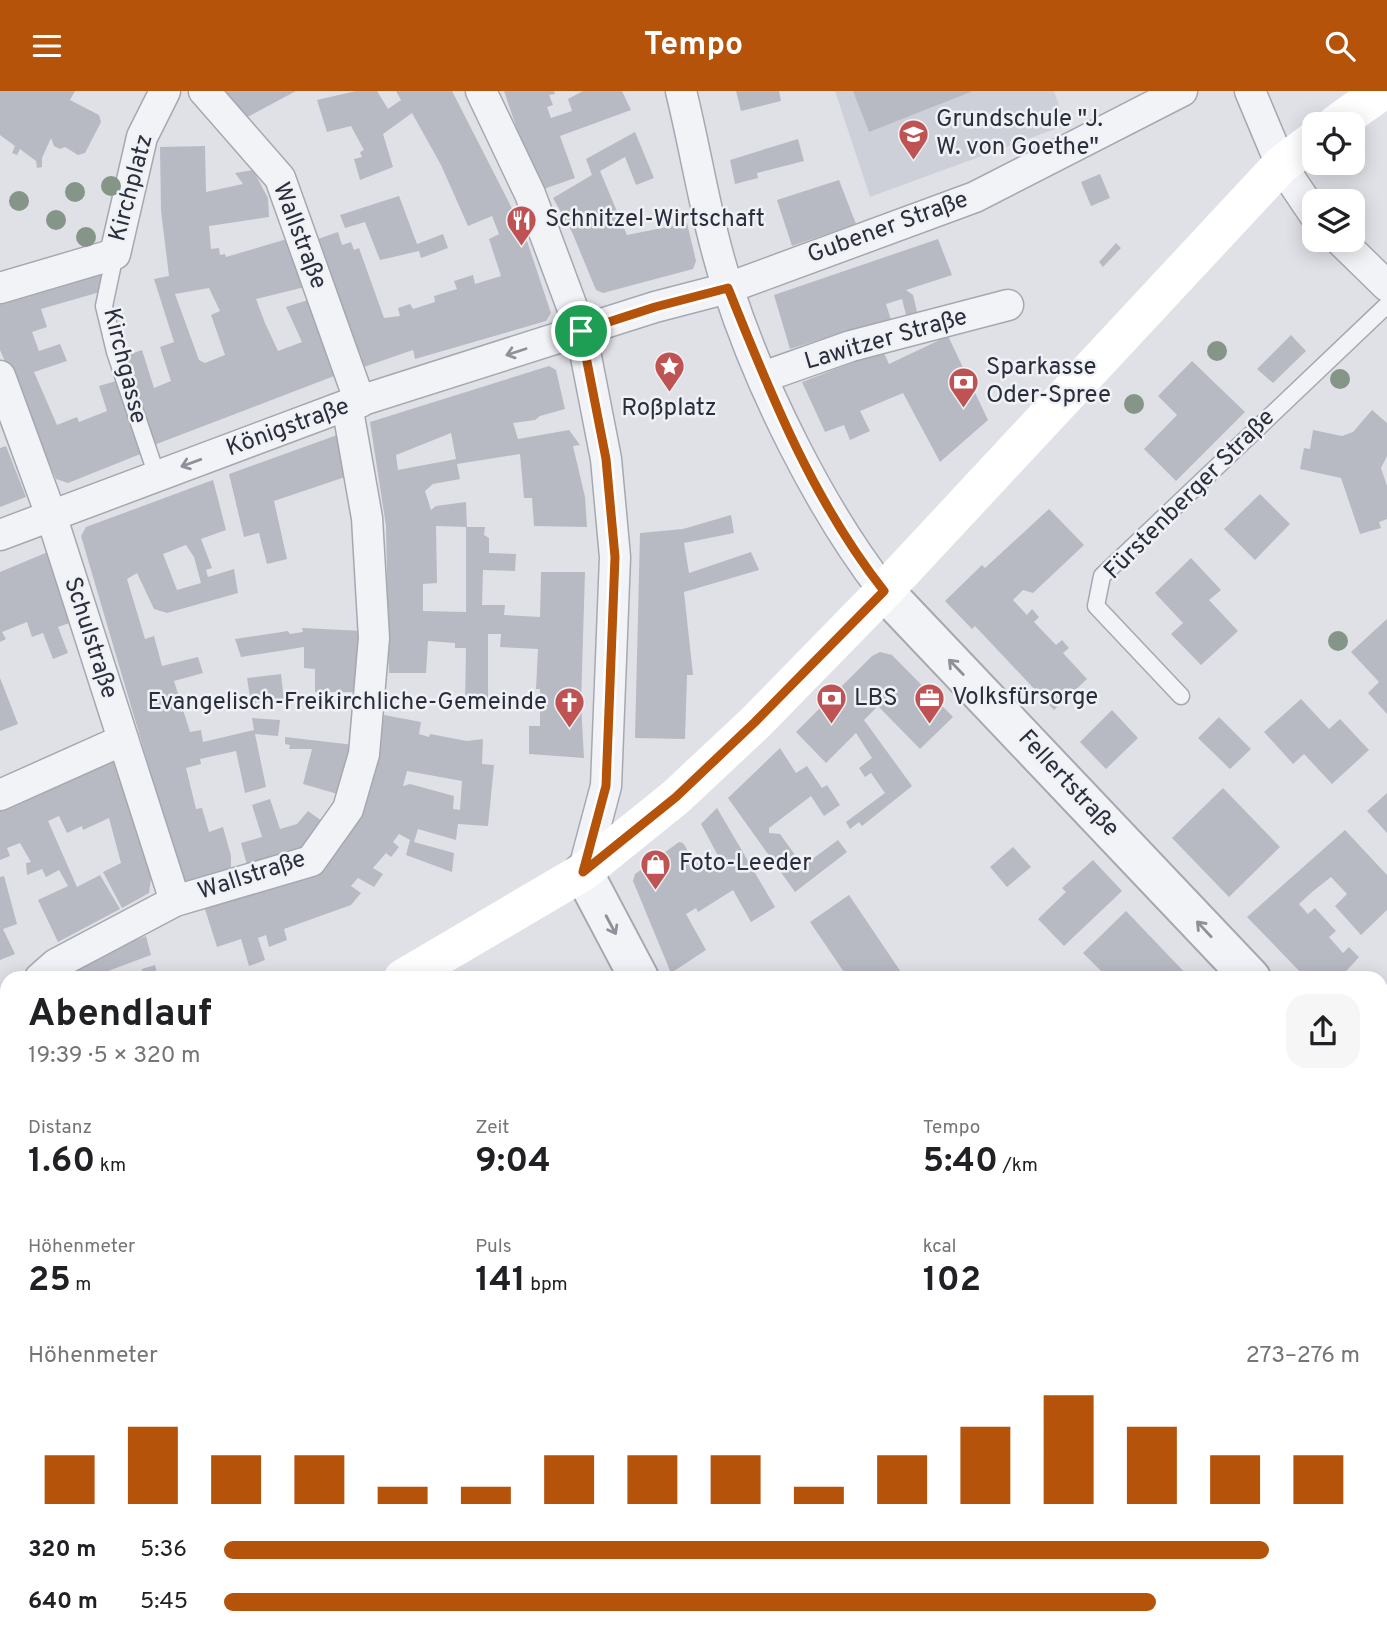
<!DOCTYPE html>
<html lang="de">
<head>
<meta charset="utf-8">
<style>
  :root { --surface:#fff; --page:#f6f6f6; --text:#202124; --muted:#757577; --accent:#b45309 }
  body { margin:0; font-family:Overpass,sans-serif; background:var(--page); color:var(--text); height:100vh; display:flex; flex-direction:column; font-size:26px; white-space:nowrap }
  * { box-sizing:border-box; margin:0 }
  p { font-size:23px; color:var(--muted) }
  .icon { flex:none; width:38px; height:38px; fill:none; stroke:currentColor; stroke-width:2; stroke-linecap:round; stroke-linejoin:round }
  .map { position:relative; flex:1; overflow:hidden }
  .side { position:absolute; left:0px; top:880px; width:1388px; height:674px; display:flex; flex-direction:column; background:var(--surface); border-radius:21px 21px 0 0; box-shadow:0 4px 18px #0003 }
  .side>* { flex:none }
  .controls { position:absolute; left:1302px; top:21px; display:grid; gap:14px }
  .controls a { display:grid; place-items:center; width:63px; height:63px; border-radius:14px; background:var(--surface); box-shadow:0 4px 18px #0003; font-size:35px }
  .pin { position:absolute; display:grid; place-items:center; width:60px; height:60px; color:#fff; margin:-30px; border:4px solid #fff; border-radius:50%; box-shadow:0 2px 7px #0007 }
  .round { display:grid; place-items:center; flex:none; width:74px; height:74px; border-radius:21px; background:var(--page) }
  .summary { display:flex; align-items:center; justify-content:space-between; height:119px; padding:0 28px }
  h1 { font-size:38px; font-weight:700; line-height:52px }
  .stats { display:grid; grid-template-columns:repeat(3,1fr); gap:10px; height:119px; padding:7px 28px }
  .stats div { display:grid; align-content:center }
  .stats b { font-size:35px; font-weight:700 }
  .stats small { font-size:19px; font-weight:400 }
  .stats p { font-size:19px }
  .chart { height:196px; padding:14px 28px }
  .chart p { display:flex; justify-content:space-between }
  .chart svg { width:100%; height:126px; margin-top:7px; stroke:var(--accent); stroke-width:6 }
  ul { padding:0 28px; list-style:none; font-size:23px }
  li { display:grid; grid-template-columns:112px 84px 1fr; align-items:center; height:52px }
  li i { height:18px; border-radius:9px; background:var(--accent) }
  header { display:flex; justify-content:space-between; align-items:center; height:91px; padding:0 28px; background:var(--accent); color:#fff; font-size:32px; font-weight:700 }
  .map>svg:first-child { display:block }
  .built { fill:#ced0d9 }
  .building { fill:#b7bac3; fill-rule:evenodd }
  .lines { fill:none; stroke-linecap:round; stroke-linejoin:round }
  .service-casing { stroke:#a6a8b1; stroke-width:19 }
  .minor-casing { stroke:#a6a8b1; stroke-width:33 }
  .tertiary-casing { stroke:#a6a8b1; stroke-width:42 }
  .service { stroke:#f2f3f6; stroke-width:16 }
  .minor { stroke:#f2f3f6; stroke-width:30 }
  .tertiary { stroke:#f2f3f6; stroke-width:38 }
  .secondary { stroke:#fff; stroke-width:38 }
  .tree { fill:#859587 }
  .oneway { stroke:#8e909a }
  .route-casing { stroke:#fff; stroke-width:14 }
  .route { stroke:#b45309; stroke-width:9 }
  .labels { text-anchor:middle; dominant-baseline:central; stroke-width:5; stroke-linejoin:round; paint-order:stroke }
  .poi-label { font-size:24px; fill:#2a2e3d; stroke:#eff1f5; text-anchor:start }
  .street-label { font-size:24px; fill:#2a2e3d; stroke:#eff1f5 }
</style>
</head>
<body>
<header><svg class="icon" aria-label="menu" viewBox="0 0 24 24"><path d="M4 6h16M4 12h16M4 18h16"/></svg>Tempo<svg class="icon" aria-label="search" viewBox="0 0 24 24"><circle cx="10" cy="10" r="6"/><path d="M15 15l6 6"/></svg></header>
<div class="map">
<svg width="1387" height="1553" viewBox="0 0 1387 1553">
  <rect width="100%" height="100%" fill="#e0e1e7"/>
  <path class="built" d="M835 0H1054L1066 34 870 106Z"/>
  <g class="building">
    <path d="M0 0H75L70 9 99 24 101 31 85 62 78 64 65 56 60 58 54 55 51 47 42 67V76L37 77 36 70 20 58 17 64 12 62 15 55 0 44Z"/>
    <path d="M224 0H296L240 30Z"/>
    <path d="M356 0H377L388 18 401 9 396 0H452L524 141 551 222 546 230 415 268 413 259 361 277 318 148 338 141 342 154 351 151 354 159 359 157 384 227 400 225 398 217 410 213 413 218 435 211 434 205 457 198 454 190 473 184 475 193 501 185 489 148 499 143 492 125 468 135 441 74 412 22 383 43 393 76 360 89 354 68 362 66 360 61 364 59 351 35 327 41 317 9Z"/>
    <path d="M504 0H554L555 3 549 4 553 14 547 16 551 27 572 20 568 8 583 0H622L631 19 560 45 575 87 538 100Z"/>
    <path d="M736 0H779L781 10 741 20Z"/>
    <path d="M853 0H973L869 41Z"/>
    <path d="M635 41 654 87 636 94 625 66 600 80 627 144 687 132 696 170 693 178 603 202 596 199 572 141 553 107 592 84 586 68Z"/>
    <path d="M798 48 804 70 757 82 758 87 735 93 730 69Z"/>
    <path d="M205 55 206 101 243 93 235 82 253 79 268 107 269 126 209 135 211 158 219 157 220 164 225 163 226 166 287 148 305 196 256 208 265 232 278 260 302 251 286 216 311 208 342 282 154 354 125 265 142 259 154 297 171 290 160 256 174 251 154 188 169 185 161 120 160 56ZM209 197 220 220 211 224 225 264 205 272 199 269 175 203Z"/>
    <path d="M1100 83 1110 107 1091 115 1081 91Z"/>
    <path d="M839 89 856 133 792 155 777 109Z"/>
    <path d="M399 105 417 153 443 143 448 157 421 167 419 160 380 169 365 131 345 137 340 124Z"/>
    <path d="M938 148 952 184 906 199 913 204 919 229 908 232 902 208 886 213 893 235 860 245 857 237 790 258 774 204Z"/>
    <path d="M1116 152 1121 157 1103 176 1099 171Z"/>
    <path d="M103 175 100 201 41 218 47 236 32 241 39 260 60 253 67 270 34 281 57 334 77 326 79 331 107 320 99 295 116 290 143 362 68 392 56 388 0 259V206Z"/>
    <path d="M1291 244 1306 260 1273 292 1257 278Z"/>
    <path d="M948 245 988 329 940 371 903 302 860 320 870 340 850 349 844 334 825 341 802 291 883 260 889 273Z"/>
    <path d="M1192 270 1245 321 1176 390 1144 358 1177 324 1158 305Z"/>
    <path d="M549 275 556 279 565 318 540 325 535 329 513 332 518 348 569 339 580 354 573 355 585 406 587 436 534 435 532 407H524L520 363 457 373 460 388 433 393 425 400 431 419 436 415 466 411 467 436 436 435 437 492 423 493V520L466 521V436H485L484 444 489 447V462L516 463 515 480 483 479 482 514H505L504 524 540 526 541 481H585L581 613 584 667 529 663V635H540V598H536L538 558 500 556 501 543H488V614H465L466 557H455V552L428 550 426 582H389L386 435 370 331ZM451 342 456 368 398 379 396 364Z"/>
    <path d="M1372 319 1387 332V365L1381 377 1387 395V428L1379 431 1381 437 1360 443 1341 387 1300 378 1304 357 1310 358 1313 339 1342 345 1353 341Z"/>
    <path d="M340 343 351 384 274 410 287 468 267 473 259 442 244 446 229 383Z"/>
    <path d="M6 355 26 406 0 416V357Z"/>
    <path d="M213 389 226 439 201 448 212 477 206 479 208 486 234 478 238 502 167 522 154 518 137 482 127 488 145 548 154 545 162 575 198 566 203 582 174 590 190 641 201 639 203 651 254 639 252 627 280 629 278 645 255 643 266 696 245 702 236 660 200 668 201 673 186 677 196 718 202 717 209 741 223 736 231 765V778L183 792 81 445 86 436ZM186 454 194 466 201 492 177 499 163 463Z"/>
    <path d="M1260 403 1290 433 1255 469 1224 438Z"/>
    <path d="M1049 418 1084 454 1033 502 1023 499 1013 509 1027 524 1032 518 1039 526 1034 531 1056 554 1062 549 1069 557 1063 562 1087 588 1054 619 975 535 972 538 945 510 982 474 985 477Z"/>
    <path d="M731 424 734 442 684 452 689 482 751 461 759 479 684 501 693 584H687L685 648 635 647 640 442 683 438Z"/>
    <path d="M55 458 81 528 58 536 68 562 53 568 43 542 32 546 27 531 2 541 6 548 0 551V481Z"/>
    <path d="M1191 467 1221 499 1209 509 1238 540 1201 574 1171 543 1183 532 1155 502Z"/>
    <path d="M1387 528V623L1368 602 1379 591 1351 561Z"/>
    <path d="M302 537 363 540 360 601H315V578L304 577V556L241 566 235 548 288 540 290 543 303 541Z"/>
    <path d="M880 561 892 564 953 626 920 658 878 615 864 629 912 695 862 735 859 731 850 738 846 731 885 702 871 682 865 686 859 677 872 667 856 642 826 672 796 641 872 565Z"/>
    <path d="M281 583 284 610 251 612 247 587Z"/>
    <path d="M0 587 18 633 0 640Z"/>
    <path d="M1301 608 1329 638 1340 628 1369 659 1332 693 1304 663 1293 673 1264 641Z"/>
    <path d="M1112 619 1138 647 1106 678 1080 651Z"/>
    <path d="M384 624 421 631 419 643 429 646 430 643 467 650 483 648 482 673 494 674 488 735 458 733 456 749 418 738 414 751 454 762 452 781 406 764 410 749 399 743 393 751 399 756 391 766 386 762 373 777 383 783 374 796 358 787 351 795 361 802 351 814 284 838 287 849 269 856 266 844 258 847 265 869 249 875 241 848 217 856 204 815 320 780 376 672ZM407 680 462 690 460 719 453 718 454 705 410 693 403 695Z"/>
    <path d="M1219 626 1251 658 1230 678 1198 647Z"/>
    <path d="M285 646 354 654 341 704 303 693 312 658H289L290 654 285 653Z"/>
    <path d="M780 657 796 682 807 675 822 697 827 694 840 714 824 725 811 705 769 737V742L780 743 803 775 838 749 847 761 795 801 728 707Z"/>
    <path d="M116 666 153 774 149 802 122 817 103 781 121 772 109 727 83 739 82 735 67 742 59 725 48 730 77 796 100 784 120 818 58 851 38 809 68 795 59 779 46 786 42 778 27 784 26 772 31 771 20 752 7 757 10 765 0 769V720Z"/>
    <path d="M1223 697 1280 756 1229 806 1172 747Z"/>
    <path d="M1387 702V742L1367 720Z"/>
    <path d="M270 708 280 738 297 733 308 720 326 733 307 755 247 774 241 752 262 746 252 714Z"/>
    <path d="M717 717 775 816 751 831 733 799 698 821 696 817 686 823 706 859 671 882 633 790 635 783 679 751 683 752 696 773 706 767 715 779 723 774 701 733Z"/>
    <path d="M1345 739 1387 784V819L1361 844 1335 815 1347 803 1331 786 1312 801 1299 813 1308 823 1315 817 1336 840 1329 846 1343 862 1349 856 1359 866 1340 887H1306L1247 826Z"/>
    <path d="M1013 756 1031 776 1007 796 990 776Z"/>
    <path d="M1093 769 1122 800 1064 855 1038 828 1066 801 1062 797Z"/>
    <path d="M4 785 17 833 3 838 15 863 0 869V786Z"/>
    <path d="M849 804 905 887H848L810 831Z"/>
    <path d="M1126 820 1190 887H1108L1083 862Z"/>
    <path d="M146 845 151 864 108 880 110 887H66L64 882 83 870Z"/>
    <path d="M155 874 158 887H142V878Z"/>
    <path d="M1381 901 1387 908V972L1381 966Z"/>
    <path d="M1381 1093 1387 1099V1156L1381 1162Z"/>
    <path d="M403 1547H481L472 1553H397Z"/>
    <path d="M1008 1547H1051L1045 1553H1013Z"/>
    <path d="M1243 1547H1332L1337 1553H1248Z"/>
  </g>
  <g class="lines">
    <defs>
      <g id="service">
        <path d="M115 163 104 215 115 261 157 385"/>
        <path d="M1181 605 1096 515 1102 485 1387 214"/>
        <path d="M1381 1442 1387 1449"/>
        <path d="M313 1547 317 1553"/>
        <path d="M518 1553 526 1547"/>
      </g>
      <g id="minor">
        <path d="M204 0 280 87 360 311"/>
        <path d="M481 0 530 103 581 240 606 368 615 466 606 695 583 781"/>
        <path d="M681 0C697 65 707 134 728 197 760 296 820 418 884 500"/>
        <path d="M1250 0 1281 74 1314 123"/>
        <path d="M1340 149 1387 195"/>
        <path d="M0 197 115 163 142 46 165 0"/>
        <path d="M0 285 51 424 175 810"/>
        <path d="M763 286 851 255 1008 214"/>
        <path d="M0 444 347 314 655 216 728 197 975 106 1182 0"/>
        <path d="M0 704 123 649"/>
        <path d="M40 887 56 873 175 810 311 770 348 718 364 663 374 547 367 427 347 314"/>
        <path d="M0 1180 7 1177"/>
        <path d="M1087 1553 1095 1547"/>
      </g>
      <g id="tertiary">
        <path d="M884 500 1251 887"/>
        <path d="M583 781 639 887"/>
        <path d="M1381 1024 1387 1031"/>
        <path d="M1168 1547 1173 1553"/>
      </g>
    </defs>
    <use href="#service" class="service-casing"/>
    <use href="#minor" class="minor-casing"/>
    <use href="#tertiary" class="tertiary-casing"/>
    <use href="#service" class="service"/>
    <use href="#minor" class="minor"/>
    <use href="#tertiary" class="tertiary"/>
    <g class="secondary">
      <path d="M1336 33 1382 0"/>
      <path d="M403 887 583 781 676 706 756 631 884 500 1281 74 1314 49"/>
      <path d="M0 1015 7 1014"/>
    </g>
  </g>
  <g class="tree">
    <circle cx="111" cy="95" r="10"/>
    <circle cx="75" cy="101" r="10"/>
    <circle cx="19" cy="110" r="10"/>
    <circle cx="56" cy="129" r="10"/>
    <circle cx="86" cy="146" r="10"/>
    <circle cx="1217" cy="260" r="10"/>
    <circle cx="1340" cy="288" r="10"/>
    <circle cx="1134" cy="313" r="10"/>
    <circle cx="1338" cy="550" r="10"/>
  </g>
  <defs><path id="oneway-shaft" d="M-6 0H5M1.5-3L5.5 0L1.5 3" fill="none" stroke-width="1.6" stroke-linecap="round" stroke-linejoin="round" transform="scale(1.75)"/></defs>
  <g class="oneway">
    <use href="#oneway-shaft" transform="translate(516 261) rotate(162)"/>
    <use href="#oneway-shaft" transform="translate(191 372) rotate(160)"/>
    <use href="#oneway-shaft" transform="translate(956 576) rotate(-134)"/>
    <use href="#oneway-shaft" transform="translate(611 834) rotate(62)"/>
    <use href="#oneway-shaft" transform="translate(1204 838) rotate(-133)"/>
  </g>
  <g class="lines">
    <defs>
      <path id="route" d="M728 197C770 302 813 410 884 500L755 631 676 706 583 781 606 695 615 466 606 368 581 240 655 216Z"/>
    </defs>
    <use href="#route" class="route-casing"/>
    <use href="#route" class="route"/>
  </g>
  <defs>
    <symbol id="school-pin" viewBox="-11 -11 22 30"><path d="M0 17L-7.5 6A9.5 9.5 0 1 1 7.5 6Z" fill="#bf5252" stroke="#eff1f5"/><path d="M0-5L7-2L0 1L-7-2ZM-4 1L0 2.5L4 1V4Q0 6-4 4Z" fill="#fff"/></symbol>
    <symbol id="restaurant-pin" viewBox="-11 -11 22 30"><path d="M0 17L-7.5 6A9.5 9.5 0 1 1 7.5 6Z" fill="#bf5252" stroke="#eff1f5"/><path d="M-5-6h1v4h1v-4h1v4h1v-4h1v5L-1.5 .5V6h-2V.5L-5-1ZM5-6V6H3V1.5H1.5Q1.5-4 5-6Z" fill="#fff"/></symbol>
    <symbol id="sight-pin" viewBox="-11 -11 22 30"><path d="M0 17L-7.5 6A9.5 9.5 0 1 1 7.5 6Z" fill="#bf5252" stroke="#eff1f5"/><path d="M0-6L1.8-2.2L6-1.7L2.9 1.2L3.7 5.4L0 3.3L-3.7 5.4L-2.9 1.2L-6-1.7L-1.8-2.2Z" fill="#fff"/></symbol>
    <symbol id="bank-pin" viewBox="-11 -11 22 30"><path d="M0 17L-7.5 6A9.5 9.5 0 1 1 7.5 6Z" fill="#bf5252" stroke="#eff1f5"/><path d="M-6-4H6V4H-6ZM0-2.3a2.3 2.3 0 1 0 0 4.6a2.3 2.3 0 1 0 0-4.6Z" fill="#fff"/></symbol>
    <symbol id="office-pin" viewBox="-11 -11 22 30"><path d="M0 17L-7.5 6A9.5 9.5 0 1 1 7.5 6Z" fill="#bf5252" stroke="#eff1f5"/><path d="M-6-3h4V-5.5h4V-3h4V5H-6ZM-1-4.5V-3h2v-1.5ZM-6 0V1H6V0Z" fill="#fff"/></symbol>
    <symbol id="church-pin" viewBox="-11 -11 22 30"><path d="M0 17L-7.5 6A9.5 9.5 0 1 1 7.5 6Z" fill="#bf5252" stroke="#eff1f5"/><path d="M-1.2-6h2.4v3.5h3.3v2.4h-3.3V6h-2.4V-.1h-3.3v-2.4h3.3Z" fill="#fff"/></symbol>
    <symbol id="shop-pin" viewBox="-11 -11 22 30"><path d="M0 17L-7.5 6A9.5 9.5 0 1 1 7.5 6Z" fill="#bf5252" stroke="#eff1f5"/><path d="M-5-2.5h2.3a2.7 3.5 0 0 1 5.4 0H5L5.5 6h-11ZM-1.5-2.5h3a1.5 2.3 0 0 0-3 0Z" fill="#fff"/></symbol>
  </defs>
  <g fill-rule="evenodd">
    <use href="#school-pin" x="896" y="26" width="35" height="47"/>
    <use href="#restaurant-pin" x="504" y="112" width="35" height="47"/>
    <use href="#sight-pin" x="652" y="258" width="35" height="47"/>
    <use href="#bank-pin" x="946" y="274" width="35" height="47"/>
    <use href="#office-pin" x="912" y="590" width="35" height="47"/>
    <use href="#bank-pin" x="814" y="590" width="35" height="47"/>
    <use href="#church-pin" x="552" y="594" width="35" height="47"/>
    <use href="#shop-pin" x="638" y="756" width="35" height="47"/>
  </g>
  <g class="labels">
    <g class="poi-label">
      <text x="936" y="29">Grundschule "J.<tspan x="936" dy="28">W. von Goethe"</tspan></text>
      <text x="545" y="129">Schnitzel-Wirtschaft</text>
      <text x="986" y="277">Sparkasse<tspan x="986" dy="28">Oder-Spree</tspan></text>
      <text x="669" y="318" text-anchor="middle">Roßplatz</text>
      <text x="952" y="607">Volksfürsorge</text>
      <text x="854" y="608">LBS</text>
      <text x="547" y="612" text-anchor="end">Evangelisch-Freikirchliche-Gemeinde</text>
      <text x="679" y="773">Foto-Leeder</text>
    </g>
    <g class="street-label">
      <text transform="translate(132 97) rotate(-75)">Kirchplatz</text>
      <text transform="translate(888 137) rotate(-20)">Gubener Straße</text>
      <text transform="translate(299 145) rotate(69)">Wallstraße</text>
      <text transform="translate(886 249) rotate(-16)">Lawitzer Straße</text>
      <text transform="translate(124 275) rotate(76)">Kirchgasse</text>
      <text transform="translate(288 337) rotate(-20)">Königstraße</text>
      <text transform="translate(1190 404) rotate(-45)">Fürstenberger Straße</text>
      <text transform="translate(90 547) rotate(72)">Schulstraße</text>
      <text transform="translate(1068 693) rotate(47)">Fellertstraße</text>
      <text transform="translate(252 785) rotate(-18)">Wallstraße</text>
    </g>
  </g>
</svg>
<div class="controls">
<a><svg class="icon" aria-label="locate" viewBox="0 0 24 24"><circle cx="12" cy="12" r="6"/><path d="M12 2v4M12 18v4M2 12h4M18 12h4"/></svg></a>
<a><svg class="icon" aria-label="layers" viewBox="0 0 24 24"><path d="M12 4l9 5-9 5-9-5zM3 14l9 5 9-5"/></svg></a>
</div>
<div class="pin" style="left:581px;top:240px;background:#1e9e55"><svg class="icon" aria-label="arrive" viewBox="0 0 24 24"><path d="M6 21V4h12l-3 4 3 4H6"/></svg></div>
<section class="side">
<div class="summary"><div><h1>Abendlauf</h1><p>19:39 · 5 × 320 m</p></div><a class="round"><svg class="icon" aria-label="share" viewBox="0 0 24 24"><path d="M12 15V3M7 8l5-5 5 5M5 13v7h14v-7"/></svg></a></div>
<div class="stats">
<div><p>Distanz</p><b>1.60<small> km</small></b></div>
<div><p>Zeit</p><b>9:04</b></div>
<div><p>Tempo</p><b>5:40<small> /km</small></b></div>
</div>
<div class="stats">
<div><p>Höhenmeter</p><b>25<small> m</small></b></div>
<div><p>Puls</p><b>141<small> bpm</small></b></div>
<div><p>kcal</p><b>102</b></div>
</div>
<div class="chart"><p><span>Höhenmeter</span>273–276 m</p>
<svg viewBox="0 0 160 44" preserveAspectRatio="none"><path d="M5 44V27M15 44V17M25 44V27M35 44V27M45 44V38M55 44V38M65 44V27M75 44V27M85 44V27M95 44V38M105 44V27M115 44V17M125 44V6M135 44V17M145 44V27M155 44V27"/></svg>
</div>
<ul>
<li><b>320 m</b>5:36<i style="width:92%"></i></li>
<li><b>640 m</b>5:45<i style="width:82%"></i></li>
</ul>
</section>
</div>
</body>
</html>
